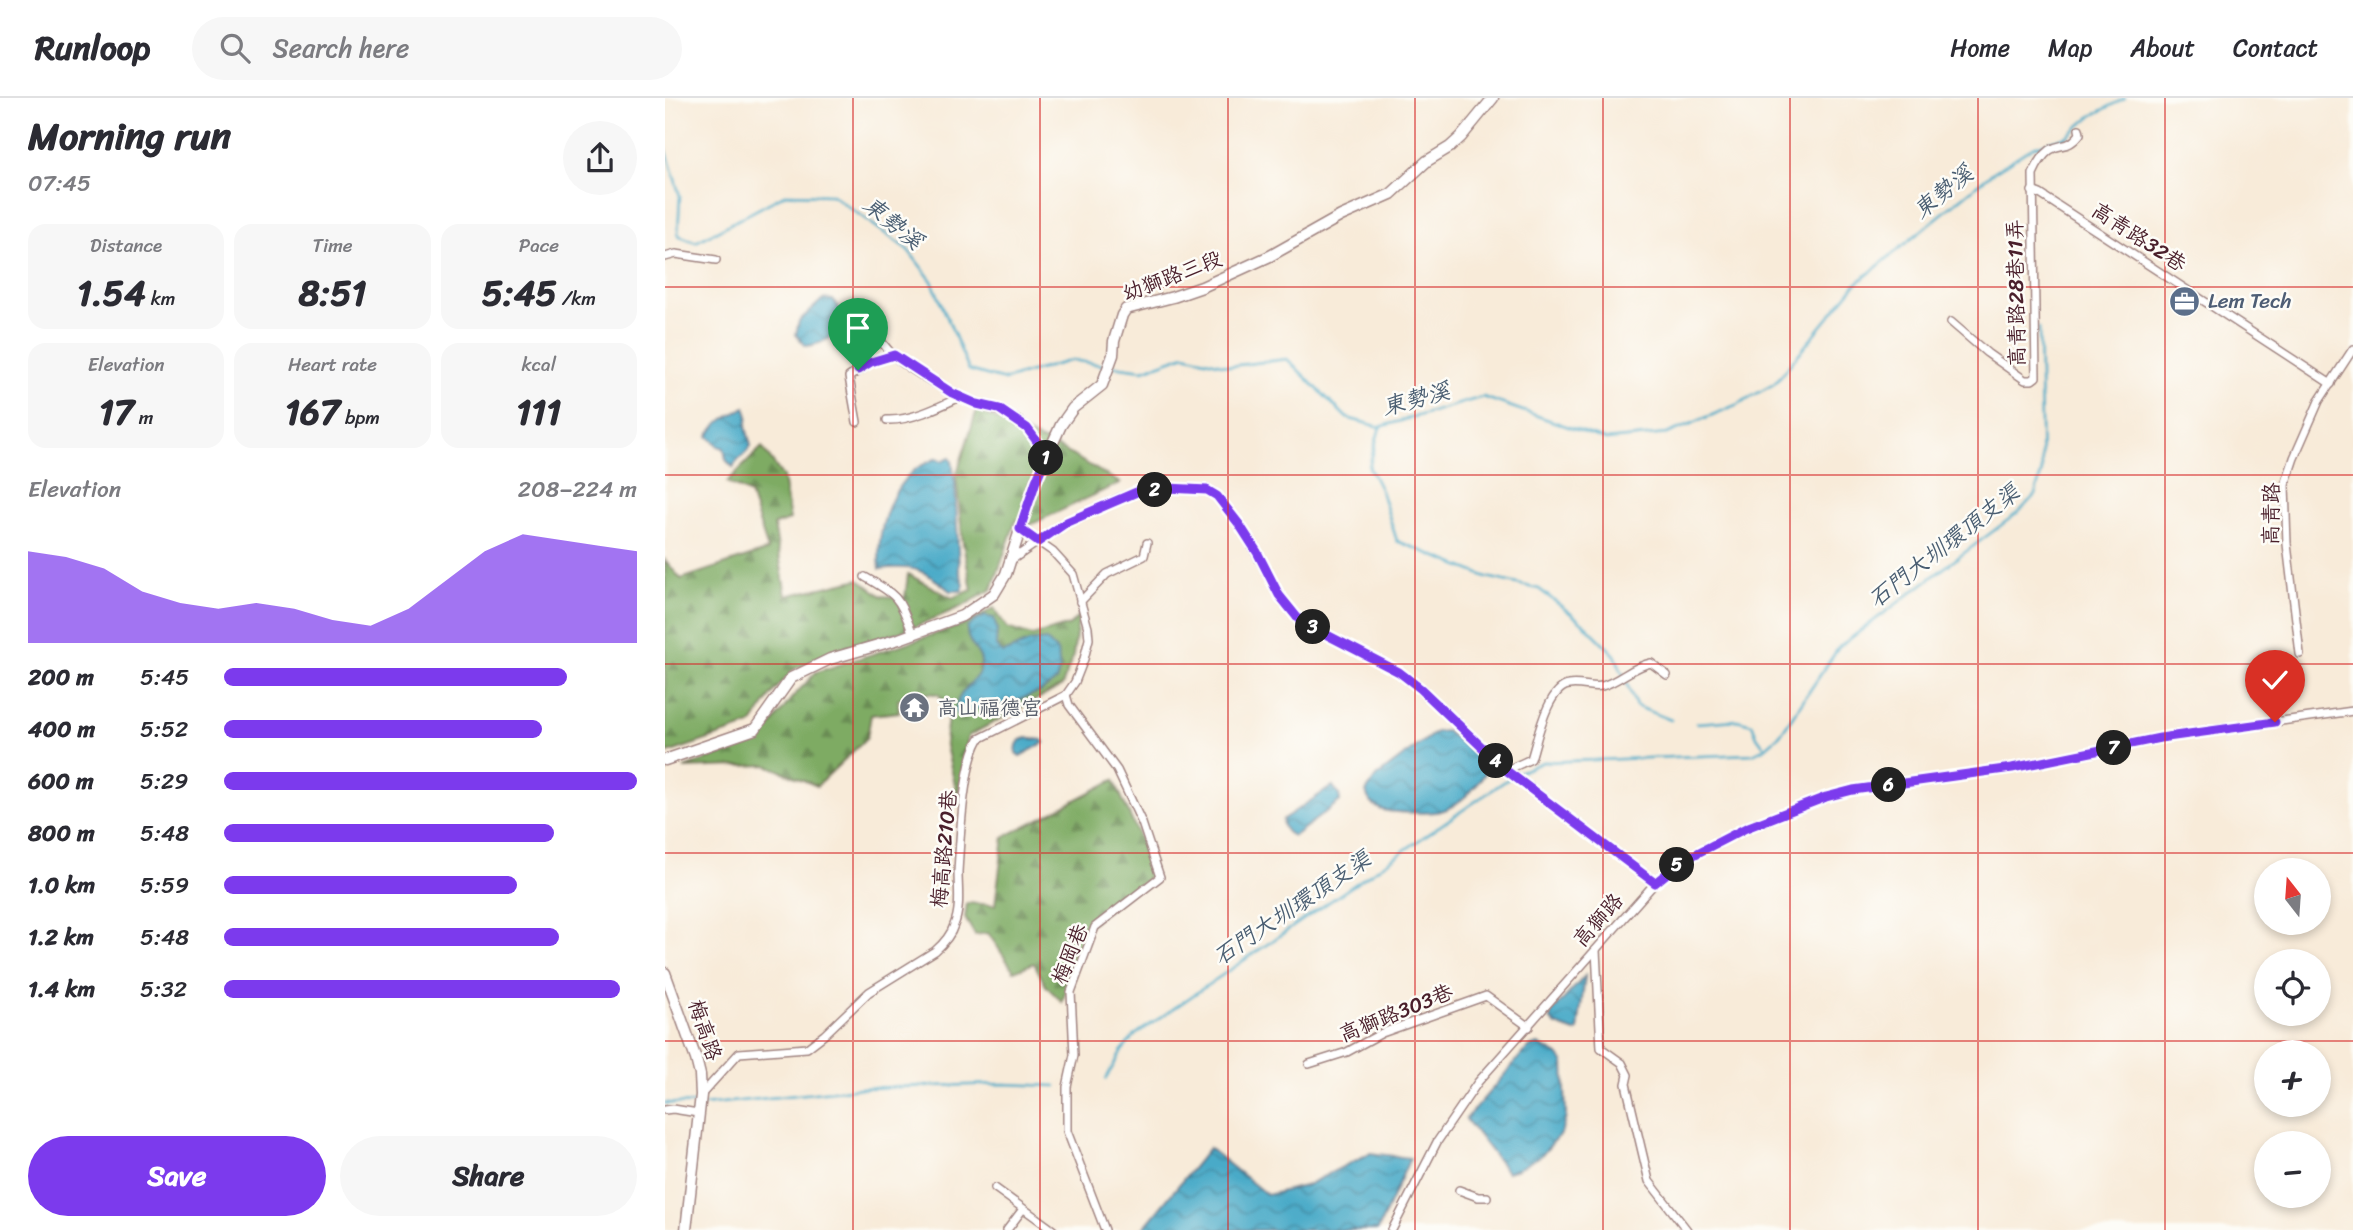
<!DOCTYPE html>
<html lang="en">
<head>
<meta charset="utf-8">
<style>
  :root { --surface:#fff; --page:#f7f7f7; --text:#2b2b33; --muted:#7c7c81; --line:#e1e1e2; --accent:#7c3aed }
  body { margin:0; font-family:Sriracha,"LXGW WenKai TC",sans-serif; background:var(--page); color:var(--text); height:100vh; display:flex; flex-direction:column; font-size:26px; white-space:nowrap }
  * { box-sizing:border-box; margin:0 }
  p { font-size:23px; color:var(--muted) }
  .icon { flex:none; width:38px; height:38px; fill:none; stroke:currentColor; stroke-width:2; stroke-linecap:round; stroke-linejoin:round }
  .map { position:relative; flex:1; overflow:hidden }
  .side { display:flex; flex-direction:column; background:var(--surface); width:665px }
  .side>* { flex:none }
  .needle { width:46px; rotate:343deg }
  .buttons { position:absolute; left:1589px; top:760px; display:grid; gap:14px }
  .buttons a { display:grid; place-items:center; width:77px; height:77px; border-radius:50%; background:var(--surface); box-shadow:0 4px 10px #0003; font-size:35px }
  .pin { position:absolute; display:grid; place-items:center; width:60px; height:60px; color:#fff; margin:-72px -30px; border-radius:50% 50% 50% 0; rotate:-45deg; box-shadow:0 0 7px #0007 }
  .pin .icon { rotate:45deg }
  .km { position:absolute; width:35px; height:35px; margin:-18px; border-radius:50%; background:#222; color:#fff; font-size:19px; line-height:35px; text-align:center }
  .round { display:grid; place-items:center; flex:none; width:74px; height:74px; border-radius:37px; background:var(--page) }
  .summary { display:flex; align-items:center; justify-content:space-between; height:119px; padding:0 28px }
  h1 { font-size:38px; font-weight:700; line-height:52px }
  .metrics { display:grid; grid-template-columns:repeat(3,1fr); gap:10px; height:119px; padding:7px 28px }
  .metrics div { display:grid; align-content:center; border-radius:18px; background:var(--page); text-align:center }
  .metrics b { font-size:35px; font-weight:700 }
  .metrics small { font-size:19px; font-weight:400 }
  .metrics p { font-size:19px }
  .chart { height:196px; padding:14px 28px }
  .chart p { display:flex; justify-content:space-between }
  .chart svg { width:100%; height:126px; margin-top:7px; fill:var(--accent); opacity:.7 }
  .button { display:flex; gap:14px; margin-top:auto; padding:14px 28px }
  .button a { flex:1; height:80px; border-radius:42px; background:var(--accent); color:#fff; font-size:28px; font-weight:700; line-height:80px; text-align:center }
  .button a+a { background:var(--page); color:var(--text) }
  ul { padding:0 28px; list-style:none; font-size:23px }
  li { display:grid; grid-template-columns:112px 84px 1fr; align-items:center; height:52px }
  li i { height:18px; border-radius:9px; background:var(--accent) }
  header { display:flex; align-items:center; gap:42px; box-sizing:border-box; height:98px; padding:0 35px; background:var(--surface); border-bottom:2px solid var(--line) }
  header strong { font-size:33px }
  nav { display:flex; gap:38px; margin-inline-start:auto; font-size:24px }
  .search { width:490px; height:63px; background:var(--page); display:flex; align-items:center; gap:18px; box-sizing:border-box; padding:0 24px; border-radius:38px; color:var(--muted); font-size:26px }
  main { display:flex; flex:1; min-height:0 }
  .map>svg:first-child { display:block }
  .forest { fill:url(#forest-firs); stroke:#646548; stroke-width:2 }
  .water { fill:url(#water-waves); stroke:#4a647a; stroke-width:2 }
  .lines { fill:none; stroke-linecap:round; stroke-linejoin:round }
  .stream { stroke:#49aac8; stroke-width:2.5 }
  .street-casing { stroke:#a18582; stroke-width:10 }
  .secondary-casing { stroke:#a18582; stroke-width:13 }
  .street { stroke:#fff; stroke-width:7 }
  .secondary { stroke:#fff; stroke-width:10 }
  .route-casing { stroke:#fff; stroke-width:14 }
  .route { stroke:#7c3aed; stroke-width:9 }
  .grid { fill:none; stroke:#d62828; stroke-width:2; stroke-opacity:0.55 }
  .labels { text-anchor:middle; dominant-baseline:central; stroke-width:5; stroke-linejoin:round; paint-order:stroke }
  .street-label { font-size:21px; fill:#4a1f2b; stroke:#fdfcf7 }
  .service-label { font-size:21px; fill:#4e5e75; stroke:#fdfcf7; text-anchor:start }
  .worship-label { font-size:21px; fill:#5b616d; stroke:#fdfcf7; text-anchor:start }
  .water-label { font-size:23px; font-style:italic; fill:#4a5e72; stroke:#fdfcf7 }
</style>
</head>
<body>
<header>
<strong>Runloop</strong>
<div class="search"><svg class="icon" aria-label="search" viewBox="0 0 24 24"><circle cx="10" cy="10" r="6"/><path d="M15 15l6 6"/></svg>Search here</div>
<nav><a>Home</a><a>Map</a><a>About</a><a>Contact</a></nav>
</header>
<main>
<section class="side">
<div class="summary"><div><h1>Morning run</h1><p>07:45</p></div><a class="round"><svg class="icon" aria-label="share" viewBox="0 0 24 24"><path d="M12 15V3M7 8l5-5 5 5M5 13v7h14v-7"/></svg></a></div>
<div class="metrics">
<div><p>Distance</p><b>1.54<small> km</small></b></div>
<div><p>Time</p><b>8:51</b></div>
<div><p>Pace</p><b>5:45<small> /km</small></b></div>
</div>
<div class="metrics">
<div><p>Elevation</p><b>17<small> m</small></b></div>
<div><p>Heart rate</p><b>167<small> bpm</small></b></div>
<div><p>kcal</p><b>111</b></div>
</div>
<div class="chart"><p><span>Elevation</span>208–224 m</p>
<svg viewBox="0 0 160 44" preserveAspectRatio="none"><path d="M0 44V12L10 14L20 18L30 26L40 30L50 32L60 30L70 32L80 36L90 38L100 32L110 22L120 12L130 6L140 8L150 10L160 12V44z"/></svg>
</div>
<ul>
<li><b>200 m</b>5:45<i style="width:83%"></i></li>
<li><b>400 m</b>5:52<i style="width:77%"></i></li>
<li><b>600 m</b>5:29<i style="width:100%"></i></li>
<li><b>800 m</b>5:48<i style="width:80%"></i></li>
<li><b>1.0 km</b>5:59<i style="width:71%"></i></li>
<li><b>1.2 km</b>5:48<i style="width:81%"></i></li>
<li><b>1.4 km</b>5:32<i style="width:96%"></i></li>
</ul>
<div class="button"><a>Save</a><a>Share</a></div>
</section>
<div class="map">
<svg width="1688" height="1132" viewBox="0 0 1688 1132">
  <defs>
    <pattern id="forest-firs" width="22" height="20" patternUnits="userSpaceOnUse" patternTransform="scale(1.75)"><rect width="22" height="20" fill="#7eab64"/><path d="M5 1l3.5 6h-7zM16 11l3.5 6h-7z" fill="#698b53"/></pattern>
    <pattern id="water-waves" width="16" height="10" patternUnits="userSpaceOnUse" patternTransform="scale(1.75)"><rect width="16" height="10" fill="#49aac8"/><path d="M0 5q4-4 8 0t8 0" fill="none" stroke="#3f8aa3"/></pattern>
  </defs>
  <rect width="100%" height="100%" fill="#fdfcf7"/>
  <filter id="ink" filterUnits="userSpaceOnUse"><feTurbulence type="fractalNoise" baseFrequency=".0143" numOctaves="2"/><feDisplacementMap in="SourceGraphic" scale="14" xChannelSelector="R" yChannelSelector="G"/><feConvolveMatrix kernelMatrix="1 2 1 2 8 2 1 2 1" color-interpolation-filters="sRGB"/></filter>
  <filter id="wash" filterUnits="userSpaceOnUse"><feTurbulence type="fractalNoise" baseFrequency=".00686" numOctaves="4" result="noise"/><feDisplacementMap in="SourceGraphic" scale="28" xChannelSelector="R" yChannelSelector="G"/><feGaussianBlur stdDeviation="1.57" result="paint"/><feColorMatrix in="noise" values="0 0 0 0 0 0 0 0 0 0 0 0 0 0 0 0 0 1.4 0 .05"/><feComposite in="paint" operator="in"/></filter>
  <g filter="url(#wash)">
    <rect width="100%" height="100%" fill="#f8ebd9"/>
    <g class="forest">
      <path d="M312 312 396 351 455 385 365 427 351 422 327 491 298 508 242 532 183 549 129 571 110 592 86 627 0 656V462L16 481 103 452 85 396 62 384 97 349 118 379 125 422 109 427 121 498 194 481 217 498 240 500 243 476 287 500 307 492 298 446 291 378Z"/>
      <path d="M329 510 342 530 367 538 405 527 414 517 408 558 397 588 303 638 293 700 280 644 284 610 273 596 253 595 233 601 234 614 206 617 202 640 152 688 102 667 19 670 96 642 126 601 151 574 298 527Z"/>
      <path d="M449 682 480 752 487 777 424 827 397 904 381 888 369 865 349 873 323 835 310 837 300 820 302 805 330 807 339 739Z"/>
    </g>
    <g class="water">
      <path d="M158 201 168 202 183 223V232C165 237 161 246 141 248L131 237 134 223Z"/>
      <path d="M80 309 83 318 81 329 86 348C81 357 73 360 68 369L61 362 59 350 53 348 43 338 53 325Z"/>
      <path d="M285 359C290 367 287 375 290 384L294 472 299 487 296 493H285C259 471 249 467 215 471 211 439 222 396 248 373 254 368 264 364 272 360L277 363Z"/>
      <path d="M320 518 329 520 332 531 331 548 338 555 364 544 381 542 392 553 395 570 391 583 377 593 353 602 338 607 322 606 297 617 290 615C291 590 316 583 316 566 317 556 307 550 304 541 302 538 302 534 302 530L310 523Z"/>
      <path d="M781 633 817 663 821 673C813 688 793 709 776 713 766 716 724 715 715 711 707 707 703 702 701 694L711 679 771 634Z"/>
      <path d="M362 640 377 642 379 645 355 658 351 655 352 647 355 642Z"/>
      <path d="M668 688 674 697 675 703 629 738C622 736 616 729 618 721Z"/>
      <path d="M920 878 913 932 910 934 891 927 885 921 887 914Z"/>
      <path d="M873 946 893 957 899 965 901 1019 896 1035 877 1057 852 1071 842 1074 801 1021 858 955 867 948Z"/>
      <path d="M544 1050 602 1097 640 1088 705 1055 745 1060 713 1132H477Z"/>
    </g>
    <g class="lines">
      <g class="stream">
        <path d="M1396 43 1425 19 1460 0"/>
        <path d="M0 48 15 98 13 137 31 144 121 96 167 97 243 152 267 183 304 272 339 282 407 262 442 268"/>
        <path d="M448 268 478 272 520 257 565 268 622 261 682 320 715 329 818 299 941 342 1002 336 1071 307 1109 286 1191 186 1327 75 1368 49 1402 38"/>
        <path d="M715 329 704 369 716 393 732 443 822 479 874 491 918 525 950 557 971 608 1006 622"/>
        <path d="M1031 625 1072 622 1087 626 1092 639 1100 650"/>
        <path d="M852 675 878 664 1088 656 1100 650 1115 637 1174 549 1355 413 1370 397 1377 373 1374 230"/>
        <path d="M441 981 456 954 470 937 846 679"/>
        <path d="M0 1005 32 1006"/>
        <path d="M38 1007 196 990 339 986 391 988"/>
      </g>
    </g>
  </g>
  <g filter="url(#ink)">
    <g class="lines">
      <defs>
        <g id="street">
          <path d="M1367 93 1375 96 1666 286"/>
          <path d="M0 159 11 156 51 162"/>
          <path d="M1286 224 1322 255 1360 282H1367L1371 279 1368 76C1372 67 1377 58 1385 52 1398 44 1402 52 1415 36L1414 31"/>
          <path d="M186 231C211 228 214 244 229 258 246 273 289 297 310 305 329 312 348 315 363 331 370 338 376 349 382 357"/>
          <path d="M222 322C245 323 274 309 295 299"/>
          <path d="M192 324 184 279 206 264 229 257"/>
          <path d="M345 463 402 424 454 400 474 393 503 390 542 392 552 398 580 435 614 497 635 523 734 574 756 591 842 672 990 785"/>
          <path d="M200 479C235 499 233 499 248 536"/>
          <path d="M415 504 442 476 479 458 482 445"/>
          <path d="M1635 556 1622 446 1620 387 1629 360 1654 303 1688 251"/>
          <path d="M401 597 404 607 452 672 477 725 495 779 430 829 406 894 409 957 402 989V1033L440 1132"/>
          <path d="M842 672 866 661C872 643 882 590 904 587 915 585 927 590 937 588 955 583 968 568 986 565L1002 577"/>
          <path d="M931 852 936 950 957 965 963 977 961 986 984 1083 1022 1132"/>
          <path d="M644 966 682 954 717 935 821 898 864 929"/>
          <path d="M36 997 74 955 142 950 159 937 204 894 270 853C278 846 286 837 289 827 296 811 293 791 293 774 295 741 298 668 314 641L401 597 410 584 419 561 424 541 423 530 408 476 388 454 355 431"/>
          <path d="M0 1012 8 1011 33 1015"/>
          <path d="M330 1090 388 1132"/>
          <path d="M794 1092 813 1099H822"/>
          <path d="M342 1132 358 1111"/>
          <path d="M727 1132 772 1044 813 984 990 785 1017 763 1081 730 1161 700 1188 692 1347 670 1495 640 1688 613"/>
        </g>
        <g id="secondary">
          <path d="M0 662 90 631 126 580 165 561 234 541 297 518 329 496 341 476 371 382 396 327 408 310 437 287 448 257 449 243 457 217 461 211 508 199 537 189 605 158 676 118 726 96 762 63 785 49 796 39 828 0"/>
          <path d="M0 875 31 961 35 977 36 997 21 1132"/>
        </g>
      </defs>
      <use href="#street" class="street-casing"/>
      <use href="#secondary" class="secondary-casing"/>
      <use href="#street" class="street"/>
      <use href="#secondary" class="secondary"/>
    </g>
  </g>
  <g class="lines" filter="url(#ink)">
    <defs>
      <path id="route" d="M193 272 206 264 229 257 287 295 312 306 334 311 362 330 382 357 371 383 355 431 373 444 402 424 474 393 503 390 542 392 552 398 574 426 592 454 614 497 635 523 734 574 756 591 842 673 990 785 1017 763 1081 730 1161 699 1188 692 1347 670 1495 640 1610 624"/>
    </defs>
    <use href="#route" class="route-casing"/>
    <use href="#route" class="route"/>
  </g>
  <path class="grid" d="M188 0V1132M375 0V1132M563 0V1132M750 0V1132M938 0V1132M1125 0V1132M1313 0V1132M1500 0V1132M0 189H1688M0 377H1688M0 566H1688M0 755H1688M0 943H1688"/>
  <defs>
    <symbol id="office-disc" viewBox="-11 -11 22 22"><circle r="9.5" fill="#5c6f8a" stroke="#fdfcf7"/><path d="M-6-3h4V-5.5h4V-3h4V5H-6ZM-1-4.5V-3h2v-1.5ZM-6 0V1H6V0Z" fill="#fff"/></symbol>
    <symbol id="temple-disc" viewBox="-11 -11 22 22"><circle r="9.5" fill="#6b7280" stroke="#fdfcf7"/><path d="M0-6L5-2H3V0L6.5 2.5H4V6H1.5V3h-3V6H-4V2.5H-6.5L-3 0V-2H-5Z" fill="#fff"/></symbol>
  </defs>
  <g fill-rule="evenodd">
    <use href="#office-disc" x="1502" y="186" width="35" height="35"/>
    <use href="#temple-disc" x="232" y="592" width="35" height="35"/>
  </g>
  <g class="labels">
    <g class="street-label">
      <text transform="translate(1474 139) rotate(33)">高青路32巷</text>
      <text transform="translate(507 178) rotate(-21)">幼獅路三段</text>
      <text transform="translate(1351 195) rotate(-91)">高青路28巷11弄</text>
      <text transform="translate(1606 416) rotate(-89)">高青路</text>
      <text transform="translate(279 751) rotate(-85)">梅高路210巷</text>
      <text transform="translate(933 822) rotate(-49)">高獅路</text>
      <text transform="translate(405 856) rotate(-68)">梅岡巷</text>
      <text transform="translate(731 915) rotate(-22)">高獅路303巷</text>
      <text transform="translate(40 932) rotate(71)">梅高路</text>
    </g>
    <g class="service-label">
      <text x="1543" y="203">Lem Tech</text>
    </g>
    <g class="worship-label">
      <text x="272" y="610">高山福德宮</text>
    </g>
    <g class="water-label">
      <text transform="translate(1278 94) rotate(-39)">東勢溪</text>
      <text transform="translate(228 125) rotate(39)">東勢溪</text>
      <text transform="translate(751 301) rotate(-15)">東勢溪</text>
      <text transform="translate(1279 448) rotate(-38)">石門大圳環頂支渠</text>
      <text transform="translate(627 810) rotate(-34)">石門大圳環頂支渠</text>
    </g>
  </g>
</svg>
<div class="buttons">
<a><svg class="needle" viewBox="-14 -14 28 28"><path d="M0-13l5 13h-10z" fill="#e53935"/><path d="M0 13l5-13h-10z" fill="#7c7c81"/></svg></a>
<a><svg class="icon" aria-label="locate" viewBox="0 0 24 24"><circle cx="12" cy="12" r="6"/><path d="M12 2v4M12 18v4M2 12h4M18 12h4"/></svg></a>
<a>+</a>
<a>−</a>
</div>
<div class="pin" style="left:193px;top:272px;background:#1e9e55"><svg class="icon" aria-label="arrive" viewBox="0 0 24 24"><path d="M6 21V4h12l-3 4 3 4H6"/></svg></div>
<div class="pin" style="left:1610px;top:624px;background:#d93025"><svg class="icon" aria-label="check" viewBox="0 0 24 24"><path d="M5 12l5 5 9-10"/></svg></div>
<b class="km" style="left:381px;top:360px">1</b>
<b class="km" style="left:490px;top:392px">2</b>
<b class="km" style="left:648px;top:529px">3</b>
<b class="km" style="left:831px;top:663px">4</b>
<b class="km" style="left:1012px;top:767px">5</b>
<b class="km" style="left:1224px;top:687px">6</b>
<b class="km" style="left:1449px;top:650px">7</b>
</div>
</main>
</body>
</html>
